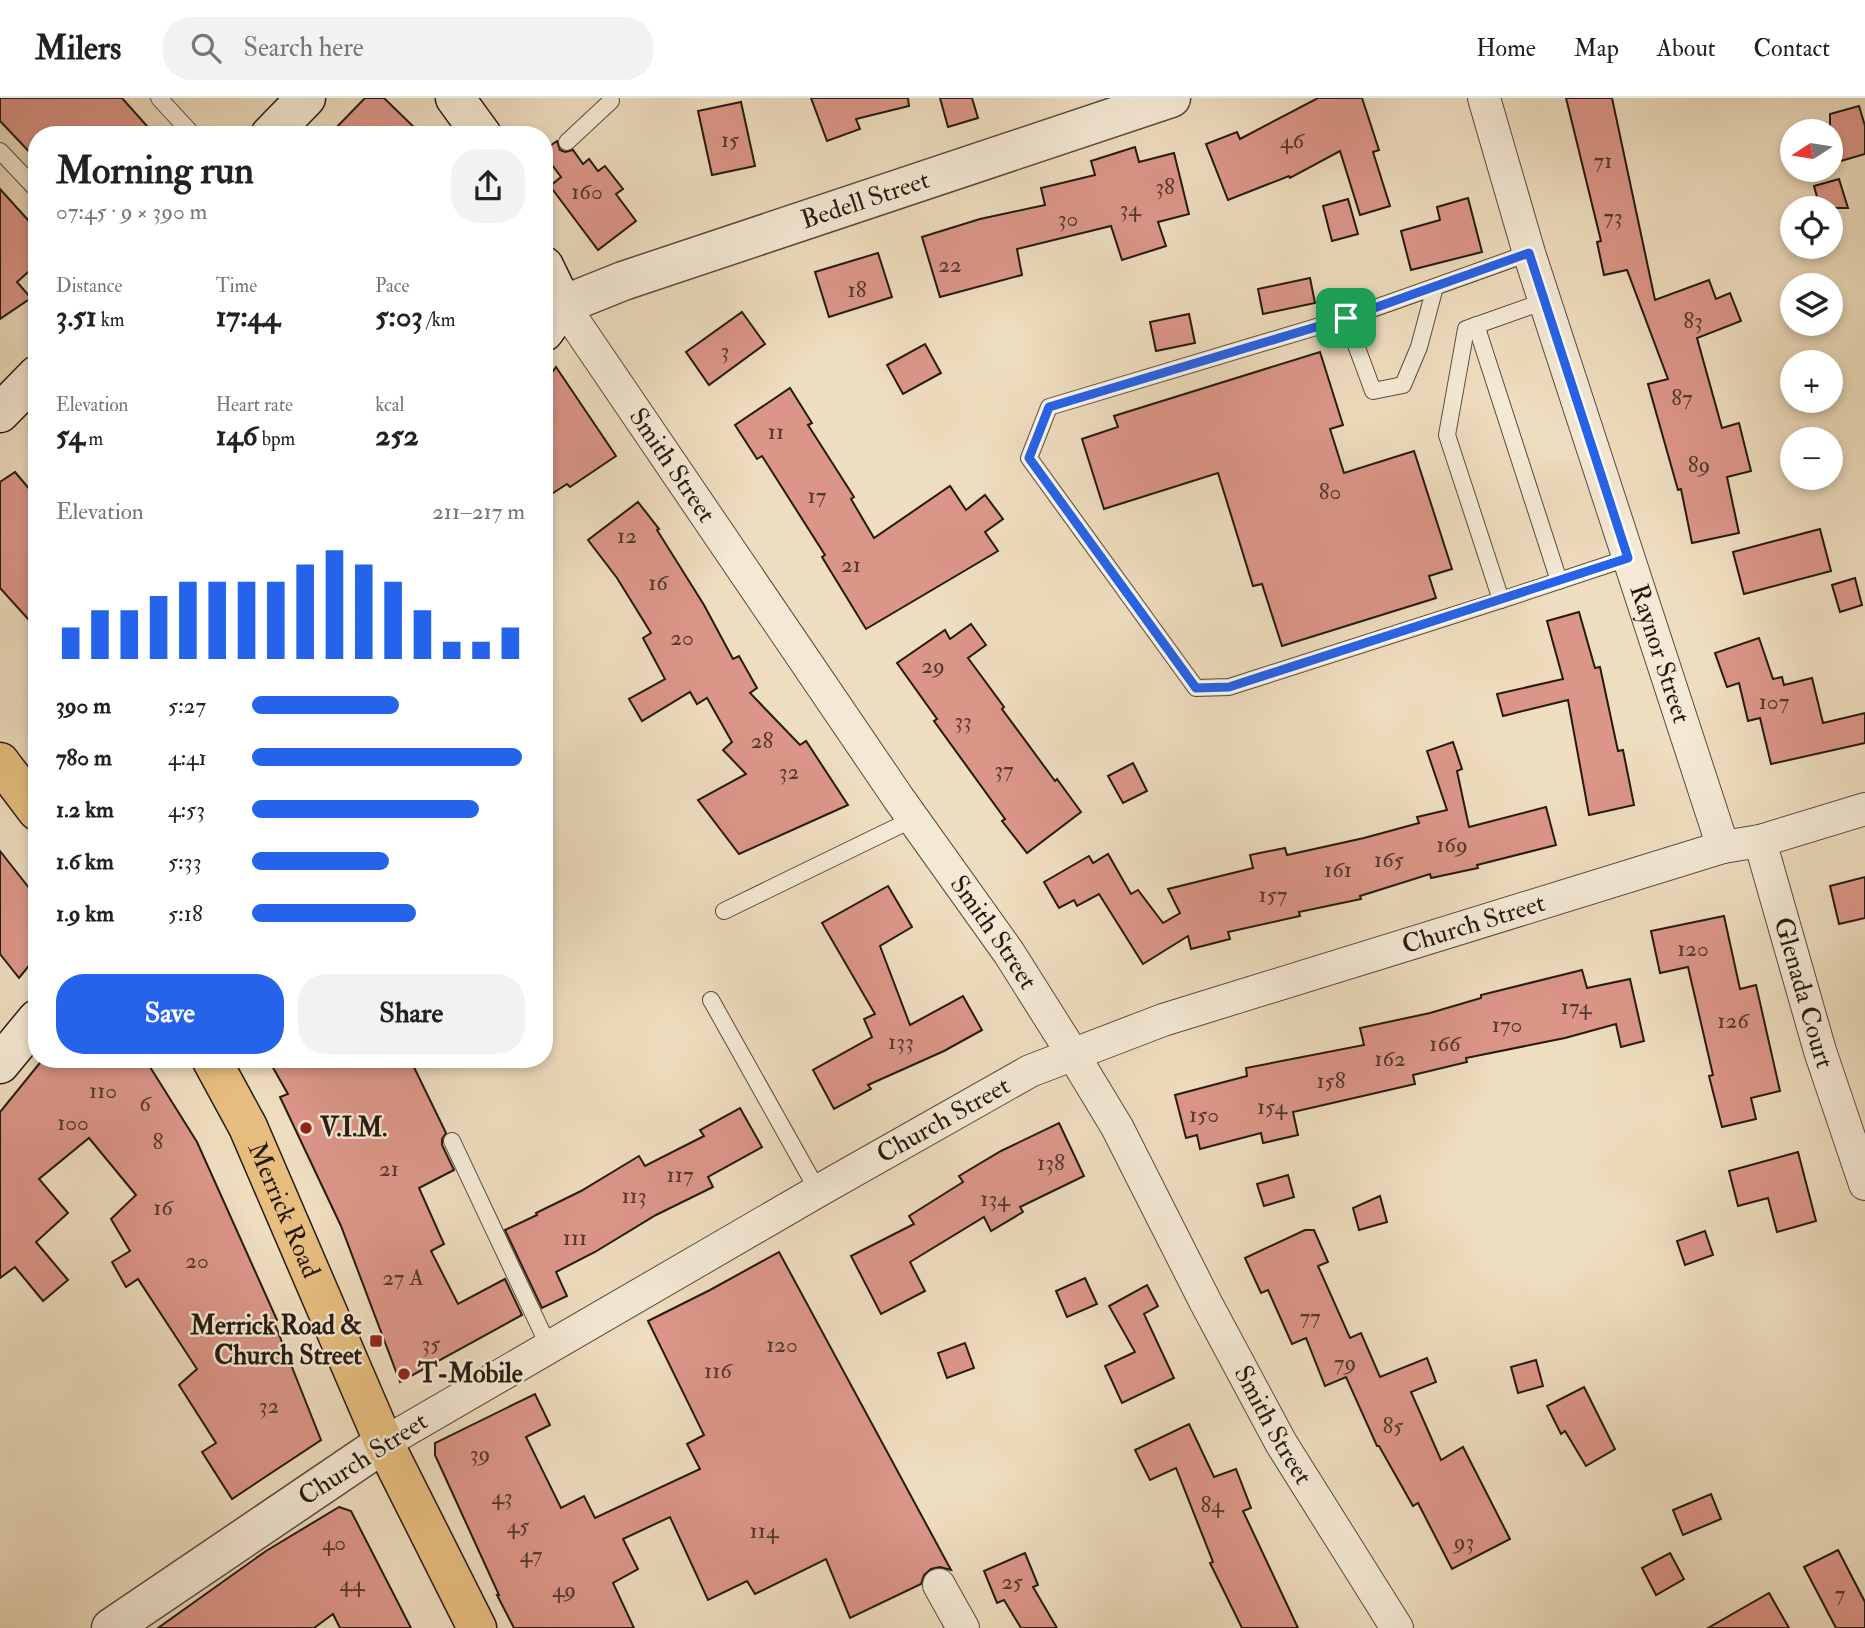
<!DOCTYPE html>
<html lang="en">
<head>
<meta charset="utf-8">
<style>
  :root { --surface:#fff; --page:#f2f2f2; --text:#222; --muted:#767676; --line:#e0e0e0; --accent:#2563eb }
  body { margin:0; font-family:"IM FELL Double Pica",serif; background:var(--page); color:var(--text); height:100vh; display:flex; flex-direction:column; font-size:26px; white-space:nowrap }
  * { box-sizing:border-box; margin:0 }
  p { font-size:23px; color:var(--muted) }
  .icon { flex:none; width:38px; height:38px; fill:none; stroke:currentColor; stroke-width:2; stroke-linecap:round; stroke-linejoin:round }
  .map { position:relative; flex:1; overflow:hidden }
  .sheet { position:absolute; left:28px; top:28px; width:525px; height:942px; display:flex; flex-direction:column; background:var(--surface); border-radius:28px; box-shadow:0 4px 10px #0003 }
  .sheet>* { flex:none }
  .needle { width:46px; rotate:258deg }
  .controls { position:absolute; left:1780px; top:21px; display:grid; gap:14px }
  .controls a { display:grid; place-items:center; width:63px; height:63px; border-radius:50%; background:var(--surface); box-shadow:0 4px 10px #0003; font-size:35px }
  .pin { position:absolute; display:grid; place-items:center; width:60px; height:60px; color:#fff; margin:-30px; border-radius:14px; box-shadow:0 4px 10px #0006 }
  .round { display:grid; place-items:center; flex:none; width:74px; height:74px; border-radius:28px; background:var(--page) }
  .head { display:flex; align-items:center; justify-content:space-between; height:119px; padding:0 28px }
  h1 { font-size:38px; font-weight:700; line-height:52px }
  .stats { display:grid; grid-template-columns:repeat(3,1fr); gap:10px; height:119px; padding:7px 28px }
  .stats div { display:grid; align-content:center }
  .stats b { font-size:30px; font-weight:700 }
  .stats small { font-size:19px; font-weight:400 }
  .stats p { font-size:19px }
  .chart { height:196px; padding:14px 28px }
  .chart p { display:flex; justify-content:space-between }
  .chart svg { width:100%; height:126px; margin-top:7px; stroke:var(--accent); stroke-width:6 }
  .cta { display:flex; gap:14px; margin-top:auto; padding:14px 28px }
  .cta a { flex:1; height:80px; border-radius:28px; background:var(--accent); color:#fff; font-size:28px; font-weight:700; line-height:80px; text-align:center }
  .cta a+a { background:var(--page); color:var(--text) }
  ul { padding:0 28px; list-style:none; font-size:23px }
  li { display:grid; grid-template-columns:112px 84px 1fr; align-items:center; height:52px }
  li i { height:18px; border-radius:9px; background:var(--accent) }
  header { display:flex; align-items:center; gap:42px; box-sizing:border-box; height:98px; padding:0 35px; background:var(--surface); border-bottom:2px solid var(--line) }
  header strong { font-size:33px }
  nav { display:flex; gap:38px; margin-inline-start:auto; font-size:24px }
  .search { width:490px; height:63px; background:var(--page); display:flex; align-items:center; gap:18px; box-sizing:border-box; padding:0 24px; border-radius:28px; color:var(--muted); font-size:26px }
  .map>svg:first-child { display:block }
  .building { fill:#dc9688; stroke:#251a10; stroke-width:2 }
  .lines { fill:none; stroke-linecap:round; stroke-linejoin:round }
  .service-casing { stroke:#574b3c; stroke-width:18 }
  .minor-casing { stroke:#574b3c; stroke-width:34 }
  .tertiary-casing { stroke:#574b3c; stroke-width:41 }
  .secondary-casing { stroke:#251a10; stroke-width:41 }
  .primary-casing { stroke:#251a10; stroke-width:41 }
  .service { stroke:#f4e9d5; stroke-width:16 }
  .minor { stroke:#f4e9d5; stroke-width:32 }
  .tertiary { stroke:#f4e9d5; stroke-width:38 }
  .secondary { stroke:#f4e9d5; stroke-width:38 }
  .primary { stroke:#e7be7f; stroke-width:38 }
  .route-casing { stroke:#fff; stroke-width:14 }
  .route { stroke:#2563eb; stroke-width:9 }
  .poi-dot { fill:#8f2418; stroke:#f4e9d5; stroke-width:2.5 }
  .labels { text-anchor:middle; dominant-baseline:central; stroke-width:5; stroke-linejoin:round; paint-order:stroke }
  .number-label { font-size:23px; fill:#53392e }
  .street-label { font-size:26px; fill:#251a10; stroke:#f4e9d5 }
  .poi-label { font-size:26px; font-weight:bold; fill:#251a10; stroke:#f4e9d5; text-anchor:start }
</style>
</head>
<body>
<header>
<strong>Milers</strong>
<div class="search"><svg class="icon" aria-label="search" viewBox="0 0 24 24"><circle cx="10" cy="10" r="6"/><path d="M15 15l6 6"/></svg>Search here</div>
<nav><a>Home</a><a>Map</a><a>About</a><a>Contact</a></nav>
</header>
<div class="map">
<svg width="1865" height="1530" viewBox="0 0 1865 1530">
  <rect width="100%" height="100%" fill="#eeddbe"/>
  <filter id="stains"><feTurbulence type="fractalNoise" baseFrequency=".00286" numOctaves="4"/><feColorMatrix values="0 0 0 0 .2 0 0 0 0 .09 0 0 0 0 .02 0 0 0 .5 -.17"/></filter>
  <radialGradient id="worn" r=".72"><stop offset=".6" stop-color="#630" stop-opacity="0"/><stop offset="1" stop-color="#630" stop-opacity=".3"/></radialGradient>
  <g class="building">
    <path d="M0 0H122L155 37H37V62L0 23Z"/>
    <path d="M365 0H384L422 37H329Z"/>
    <path d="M811 0H908L909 8 856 21 860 31 827 43Z"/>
    <path d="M940 0H972L978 20 948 29Z"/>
    <path d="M1318 0H1362L1379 52 1373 54 1390 108 1360 117 1340 53 1290 80 1289 78 1228 102 1206 46 1237 34 1240 41Z"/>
    <path d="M1566 0H1612L1655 202 1709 182 1716 201 1730 195 1741 223 1697 240 1722 330 1739 325 1751 373 1727 379 1739 435 1692 445 1681 391 1678 392 1648 286 1668 281 1627 172 1604 177 1597 144 1601 143Z"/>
    <path d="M741 4 755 68 712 77 698 13Z"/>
    <path d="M1859 8 1865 28V56L1834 65 1830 52V16Z"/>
    <path d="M557 43 560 52 565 54 573 52 583 66 589 61 598 73 605 68 623 91 616 96 636 123 598 152 550 88 561 79 544 56V52Z"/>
    <path d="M1135 49 1139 64 1174 55 1189 116 1158 124 1166 148 1122 162 1111 128 1017 151 1022 177 940 199 922 139 980 121 1045 107 1041 90 1095 77 1091 63Z"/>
    <path d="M1839 81 1848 110H1820L1814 88Z"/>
    <path d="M0 91 37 132V166L17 184 31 200 0 221Z"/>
    <path d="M1468 100 1482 154 1411 172 1401 133 1440 122 1437 109Z"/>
    <path d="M1348 101 1358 136 1332 143 1323 108Z"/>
    <path d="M878 155 892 199 829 219 815 174Z"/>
    <path d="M1310 180 1315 205 1263 216 1258 191Z"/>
    <path d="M742 214 765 246 709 287 686 254Z"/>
    <path d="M1189 216 1195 245 1156 253 1150 224Z"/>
    <path d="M925 246 941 275 903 296 887 267Z"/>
    <path d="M1320 254 1343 327 1330 331 1344 375 1414 353 1452 471 1429 478 1436 500 1282 548 1262 486 1253 488 1218 375 1104 411 1082 341 1118 329 1114 318Z"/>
    <path d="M556 269 616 358 570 389 567 386 544 401V286Z"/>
    <path d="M790 290 812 325 808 327 854 399 851 401 874 440 950 388 966 412 985 397 1003 421 985 434 998 453 866 531 822 459 825 457 762 358 757 361 735 327Z"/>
    <path d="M15 374 37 400V531L0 490V384Z"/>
    <path d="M638 404 659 431 657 432 704 507 733 561 739 558 757 590 750 595 800 647 806 643 848 707 739 756 698 702 746 676 723 652 732 644 707 600 697 606 690 594 642 623 629 601 665 581 643 540 651 535 617 480 588 442Z"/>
    <path d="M1820 431 1831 473 1744 496 1733 454Z"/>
    <path d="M1855 480 1862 507 1840 514 1832 487Z"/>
    <path d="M1579 514 1595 570 1600 569 1618 653 1623 652 1634 707 1589 717 1568 602 1503 618 1497 596 1563 581 1547 523Z"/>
    <path d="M971 526 986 547 968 560 1004 609 1002 611 1055 683 1057 681 1081 714 1027 755 1002 723 1005 721 934 623 937 621 897 565 945 532 950 541Z"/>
    <path d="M1759 540 1773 581 1782 579 1784 587 1812 580 1823 625 1865 615V645L1771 666 1760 620 1748 623 1739 585 1727 589 1715 555Z"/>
    <path d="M1453 644 1462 671 1457 673 1469 729 1546 709 1556 747 1477 767 1478 770 1431 780 1430 776 1360 798 1361 801 1299 814 1300 818 1228 834 1230 841 1191 851 1188 838 1143 866 1099 796 1077 808 1074 802 1059 810 1044 784 1089 758 1093 765 1108 756 1131 796 1138 792 1163 825 1180 815 1168 791 1253 770 1250 757 1285 750 1287 757 1364 740 1419 725 1417 719 1447 712 1427 653Z"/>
    <path d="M1133 665 1147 693 1123 705 1108 678Z"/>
    <path d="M0 753 37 800V858L19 880 0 856Z"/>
    <path d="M1865 779V820L1839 826 1830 788Z"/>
    <path d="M888 788 912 829 880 848 910 927 963 898 982 932 944 953 868 987 871 991 834 1011 813 972 872 939 864 921 875 916 822 825Z"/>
    <path d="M1724 818 1740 891 1756 887 1780 993 1751 1000 1756 1021 1722 1029 1709 978 1713 977 1688 869 1660 875 1651 833Z"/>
    <path d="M1582 872 1587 890 1630 881 1644 943 1621 949 1616 926 1565 940 1466 960 1467 964 1413 977 1415 986 1293 1014 1298 1037 1263 1045 1261 1035 1200 1051 1197 1037 1186 1040 1175 997 1247 978 1246 970 1364 947 1360 930 1430 915 1481 900V897Z"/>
    <path d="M43 961H145L197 1044 277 1222 274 1224 321 1342 232 1401 202 1354 216 1345 179 1287 197 1271 138 1181 126 1189 112 1164 130 1153 111 1121 136 1097 89 1040 39 1081 68 1115 36 1144 68 1182 43 1203 15 1169 0 1180V1014Z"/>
    <path d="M268 961H410L446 1035 442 1041V1047L454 1072 419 1090 444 1146 431 1153 458 1206 505 1181 522 1217 400 1284 341 1128 280 999 288 996Z"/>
    <path d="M740 1010 762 1049 708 1079 713 1089 656 1117 595 1154 556 1174 567 1198 542 1210 505 1132 537 1117 536 1115 581 1093 639 1058 645 1068 704 1038 700 1032Z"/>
    <path d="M1059 1025 1084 1078 1020 1109 1023 1114 991 1133 984 1119 910 1164 925 1193 881 1216 851 1158 914 1126 909 1118 963 1084 959 1078 1001 1053Z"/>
    <path d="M1798 1054 1816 1123 1777 1134 1768 1100 1738 1108 1729 1073Z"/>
    <path d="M1288 1077 1294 1099 1264 1108 1257 1086Z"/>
    <path d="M1380 1098 1387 1124 1359 1132 1353 1110Z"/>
    <path d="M1305 1132H1314L1328 1164 1318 1168 1350 1240 1361 1235 1380 1279 1427 1260 1436 1284 1411 1294 1441 1362 1463 1349 1510 1441 1452 1471 1418 1405 1413 1408 1379 1348H1377L1346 1279 1325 1288 1306 1240 1292 1246 1268 1192 1261 1195 1245 1160Z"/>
    <path d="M1705 1133 1713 1157 1685 1167 1677 1143Z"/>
    <path d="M779 1154 951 1472 940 1469 931 1471 924 1477 921 1486 850 1520 826 1461 755 1496 747 1483 708 1502 670 1419 623 1441 638 1471 613 1485 634 1530H514L497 1497H499L435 1357V1345L535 1296 550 1327 526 1339 561 1410 584 1398 595 1420 700 1371 687 1346 704 1337 648 1223 710 1192Z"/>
    <path d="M1085 1180 1097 1206 1067 1219 1056 1193Z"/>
    <path d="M1147 1187 1158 1208 1144 1216 1174 1280 1122 1305 1105 1268 1135 1254 1109 1208Z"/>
    <path d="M965 1245 974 1270 947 1280 938 1255Z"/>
    <path d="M1536 1262 1543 1288 1518 1295 1511 1269Z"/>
    <path d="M1584 1289 1615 1351 1586 1368 1565 1333 1561 1336 1547 1308Z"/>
    <path d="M1189 1326 1214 1379 1236 1371 1251 1410 1243 1413 1298 1530H1242L1210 1465 1213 1464 1176 1370 1150 1382 1135 1352Z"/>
    <path d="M1711 1396 1721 1421 1683 1437 1673 1412Z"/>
    <path d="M339 1409 351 1413 411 1530H340L333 1516 314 1530H158L266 1453Z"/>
    <path d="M1838 1452 1865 1504V1530H1836L1804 1469Z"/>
    <path d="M1025 1455 1038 1487 1033 1489 1057 1530H1021L1004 1502 997 1505 984 1473Z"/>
    <path d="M1670 1455 1684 1481 1656 1497 1642 1470Z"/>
    <path d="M1769 1495 1789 1530H1708Z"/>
  </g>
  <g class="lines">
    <defs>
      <g id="service">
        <path d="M159 0 193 37"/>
        <path d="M567 44 611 3"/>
        <path d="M0 53 37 92"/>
        <path d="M1435 189 1419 249 1403 287 1373 293 1346 220C1407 199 1468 177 1529 155"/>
        <path d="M1545 203 1466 231 1447 337 1501 502 1628 460"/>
        <path d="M1346 220 1049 309 1029 360 1196 590 1229 589 1501 502"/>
        <path d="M1476 227 1559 483"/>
        <path d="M724 813 913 721"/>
        <path d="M711 902 818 1093"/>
        <path d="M452 1043 549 1249"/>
      </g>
      <g id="minor">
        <path id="s1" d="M1484 0 1529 155 1723 749"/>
        <path id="s2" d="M563 207 899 701 1009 855 1074 958 1117 1029 1206 1205 1281 1345 1397 1530"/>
        <path id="s3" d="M1760 743 1820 953 1865 1086"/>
        <path id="s4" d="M384 1345 818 1093 1030 973 1163 922 1723 749 1760 743 1865 711"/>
        <path d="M939 1487 963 1530"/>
      </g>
      <g id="tertiary">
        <path id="s5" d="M563 207 623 183 1171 0"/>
        <path d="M111 1530 384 1345"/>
      </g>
      <g id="secondary">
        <path d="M455 0 482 37"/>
        <path d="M270 37 306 0"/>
        <path d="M544 168 563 207 544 234"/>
        <path d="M0 315 37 277"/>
        <path d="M0 966 37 921"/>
      </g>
      <g id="primary">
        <path d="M0 664 37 713"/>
        <path id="s6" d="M211 961 248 1029 384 1345 477 1530"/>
      </g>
    </defs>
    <use href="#service" class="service-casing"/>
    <use href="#minor" class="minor-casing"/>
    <use href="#tertiary" class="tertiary-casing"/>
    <use href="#secondary" class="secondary-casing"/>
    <use href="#primary" class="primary-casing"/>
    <use href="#service" class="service"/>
    <use href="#minor" class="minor"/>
    <use href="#tertiary" class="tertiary"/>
    <use href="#secondary" class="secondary"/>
    <use href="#primary" class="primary"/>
  </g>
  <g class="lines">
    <defs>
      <path id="route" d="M1529 155 1628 460 1229 589 1196 590 1029 360 1049 309 1346 220Z"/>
    </defs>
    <use href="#route" class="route-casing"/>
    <use href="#route" class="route"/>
  </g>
  <g class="poi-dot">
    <circle cx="306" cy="1030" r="7"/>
    <rect x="369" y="1236" width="14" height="14" rx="3.5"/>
    <circle cx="404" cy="1276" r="7"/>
  </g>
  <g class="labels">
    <g class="number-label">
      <text x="730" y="41">15</text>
      <text x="1292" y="42">46</text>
      <text x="1603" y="62">71</text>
      <text x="1165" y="88">38</text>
      <text x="587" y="93">160</text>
      <text x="1130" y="110">34</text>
      <text x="1613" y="118">73</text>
      <text x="1068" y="120">30</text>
      <text x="950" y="166">22</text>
      <text x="857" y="191">18</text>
      <text x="1693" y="222">83</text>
      <text x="725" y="252">3</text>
      <text x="1682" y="299">87</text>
      <text x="776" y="333">11</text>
      <text x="1699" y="366">89</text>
      <text x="1330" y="393">80</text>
      <text x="817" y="397">17</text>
      <text x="627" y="437">12</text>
      <text x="851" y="466">21</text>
      <text x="658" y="484">16</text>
      <text x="682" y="539">20</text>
      <text x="933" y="567">29</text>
      <text x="1774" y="603">107</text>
      <text x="963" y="622">33</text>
      <text x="762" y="642">28</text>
      <text x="1004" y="671">37</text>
      <text x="789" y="673">32</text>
      <text x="1452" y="746">169</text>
      <text x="1389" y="761">165</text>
      <text x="1338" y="771">161</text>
      <text x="1273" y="796">157</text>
      <text x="1693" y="850">120</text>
      <text x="1576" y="908">174</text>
      <text x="1733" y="922">126</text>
      <text x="1507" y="926">170</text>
      <text x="901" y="943">133</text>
      <text x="1445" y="945">166</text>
      <text x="1390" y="960">162</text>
      <text x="1331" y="982">158</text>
      <text x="103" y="992">110</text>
      <text x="145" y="1005">6</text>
      <text x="1272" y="1008">154</text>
      <text x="1204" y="1016">150</text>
      <text x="73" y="1024">100</text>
      <text x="158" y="1043">8</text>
      <text x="1051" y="1064">138</text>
      <text x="389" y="1070">21</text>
      <text x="680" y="1076">117</text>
      <text x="634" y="1097">113</text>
      <text x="995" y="1100">134</text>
      <text x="163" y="1109">16</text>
      <text x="575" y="1139">111</text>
      <text x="197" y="1162">20</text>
      <text x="403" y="1179">27 A</text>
      <text x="1310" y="1218">77</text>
      <text x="431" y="1245">35</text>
      <text x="782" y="1246">120</text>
      <text x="1345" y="1264">79</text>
      <text x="718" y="1272">116</text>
      <text x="269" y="1307">32</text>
      <text x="1393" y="1327">85</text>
      <text x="480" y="1355">39</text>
      <text x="502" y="1398">43</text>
      <text x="1212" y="1406">84</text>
      <text x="518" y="1427">45</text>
      <text x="764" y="1432">114</text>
      <text x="1464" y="1443">93</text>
      <text x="334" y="1444">40</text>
      <text x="531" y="1456">47</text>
      <text x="1012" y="1483">25</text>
      <text x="352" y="1485">44</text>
      <text x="564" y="1491">49</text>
      <text x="1840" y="1495">7</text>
    </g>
    <g class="street-label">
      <text stroke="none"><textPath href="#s5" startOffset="320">Bedell Street</textPath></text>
      <text stroke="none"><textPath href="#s2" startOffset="194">Smith Street</textPath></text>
      <text stroke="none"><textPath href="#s1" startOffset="583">Raynor Street</textPath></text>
      <text stroke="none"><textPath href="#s4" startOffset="1213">Church Street</textPath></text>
      <text stroke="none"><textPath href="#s2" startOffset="761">Smith Street</textPath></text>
      <text stroke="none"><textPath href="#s3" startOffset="158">Glenada Court</textPath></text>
      <text stroke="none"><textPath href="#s4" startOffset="646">Church Street</textPath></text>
      <text stroke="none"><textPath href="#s6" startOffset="168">Merrick Road</textPath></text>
      <text stroke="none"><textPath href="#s2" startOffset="1328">Smith Street</textPath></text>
      <text transform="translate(363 1361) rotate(-33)">Church Street</text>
    </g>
    <g class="poi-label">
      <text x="320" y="1030">V.I.M.</text>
      <text x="362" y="1228" text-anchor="end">Merrick Road &amp;<tspan x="362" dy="30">Church Street</tspan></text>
      <text x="418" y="1276">T-Mobile</text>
    </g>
  </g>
  <rect width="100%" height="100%" filter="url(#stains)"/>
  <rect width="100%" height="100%" fill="url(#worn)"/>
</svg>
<div class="controls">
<a><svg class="needle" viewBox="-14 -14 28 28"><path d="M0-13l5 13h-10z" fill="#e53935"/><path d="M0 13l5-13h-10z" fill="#767676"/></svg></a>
<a><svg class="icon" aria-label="locate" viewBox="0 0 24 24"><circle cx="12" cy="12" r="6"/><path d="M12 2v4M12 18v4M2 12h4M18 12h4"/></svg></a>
<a><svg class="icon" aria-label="layers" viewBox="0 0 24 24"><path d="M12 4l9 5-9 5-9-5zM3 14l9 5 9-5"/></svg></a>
<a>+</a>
<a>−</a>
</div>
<div class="pin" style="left:1346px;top:220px;background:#1e9e55"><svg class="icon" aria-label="arrive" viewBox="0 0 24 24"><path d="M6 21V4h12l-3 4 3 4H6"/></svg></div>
<section class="sheet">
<div class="head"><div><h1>Morning run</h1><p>07:45 · 9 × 390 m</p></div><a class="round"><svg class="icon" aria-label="share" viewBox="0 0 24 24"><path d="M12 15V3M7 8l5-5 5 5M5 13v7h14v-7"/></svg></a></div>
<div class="stats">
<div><p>Distance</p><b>3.51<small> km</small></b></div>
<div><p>Time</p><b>17:44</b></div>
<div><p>Pace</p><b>5:03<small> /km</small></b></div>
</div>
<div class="stats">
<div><p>Elevation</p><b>54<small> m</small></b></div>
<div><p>Heart rate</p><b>146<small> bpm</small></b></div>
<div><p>kcal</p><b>252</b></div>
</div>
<div class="chart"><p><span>Elevation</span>211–217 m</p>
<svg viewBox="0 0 160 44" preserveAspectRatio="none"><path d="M5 44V33M15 44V27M25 44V27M35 44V22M45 44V17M55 44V17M65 44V17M75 44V17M85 44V11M95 44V6M105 44V11M115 44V17M125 44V27M135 44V38M145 44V38M155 44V33"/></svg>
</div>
<ul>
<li><b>390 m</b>5:27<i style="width:54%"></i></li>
<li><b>780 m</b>4:41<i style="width:99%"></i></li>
<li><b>1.2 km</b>4:53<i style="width:83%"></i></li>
<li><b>1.6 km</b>5:33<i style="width:50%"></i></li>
<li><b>1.9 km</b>5:18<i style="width:60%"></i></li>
</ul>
<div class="cta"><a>Save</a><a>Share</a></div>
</section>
</div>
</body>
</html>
